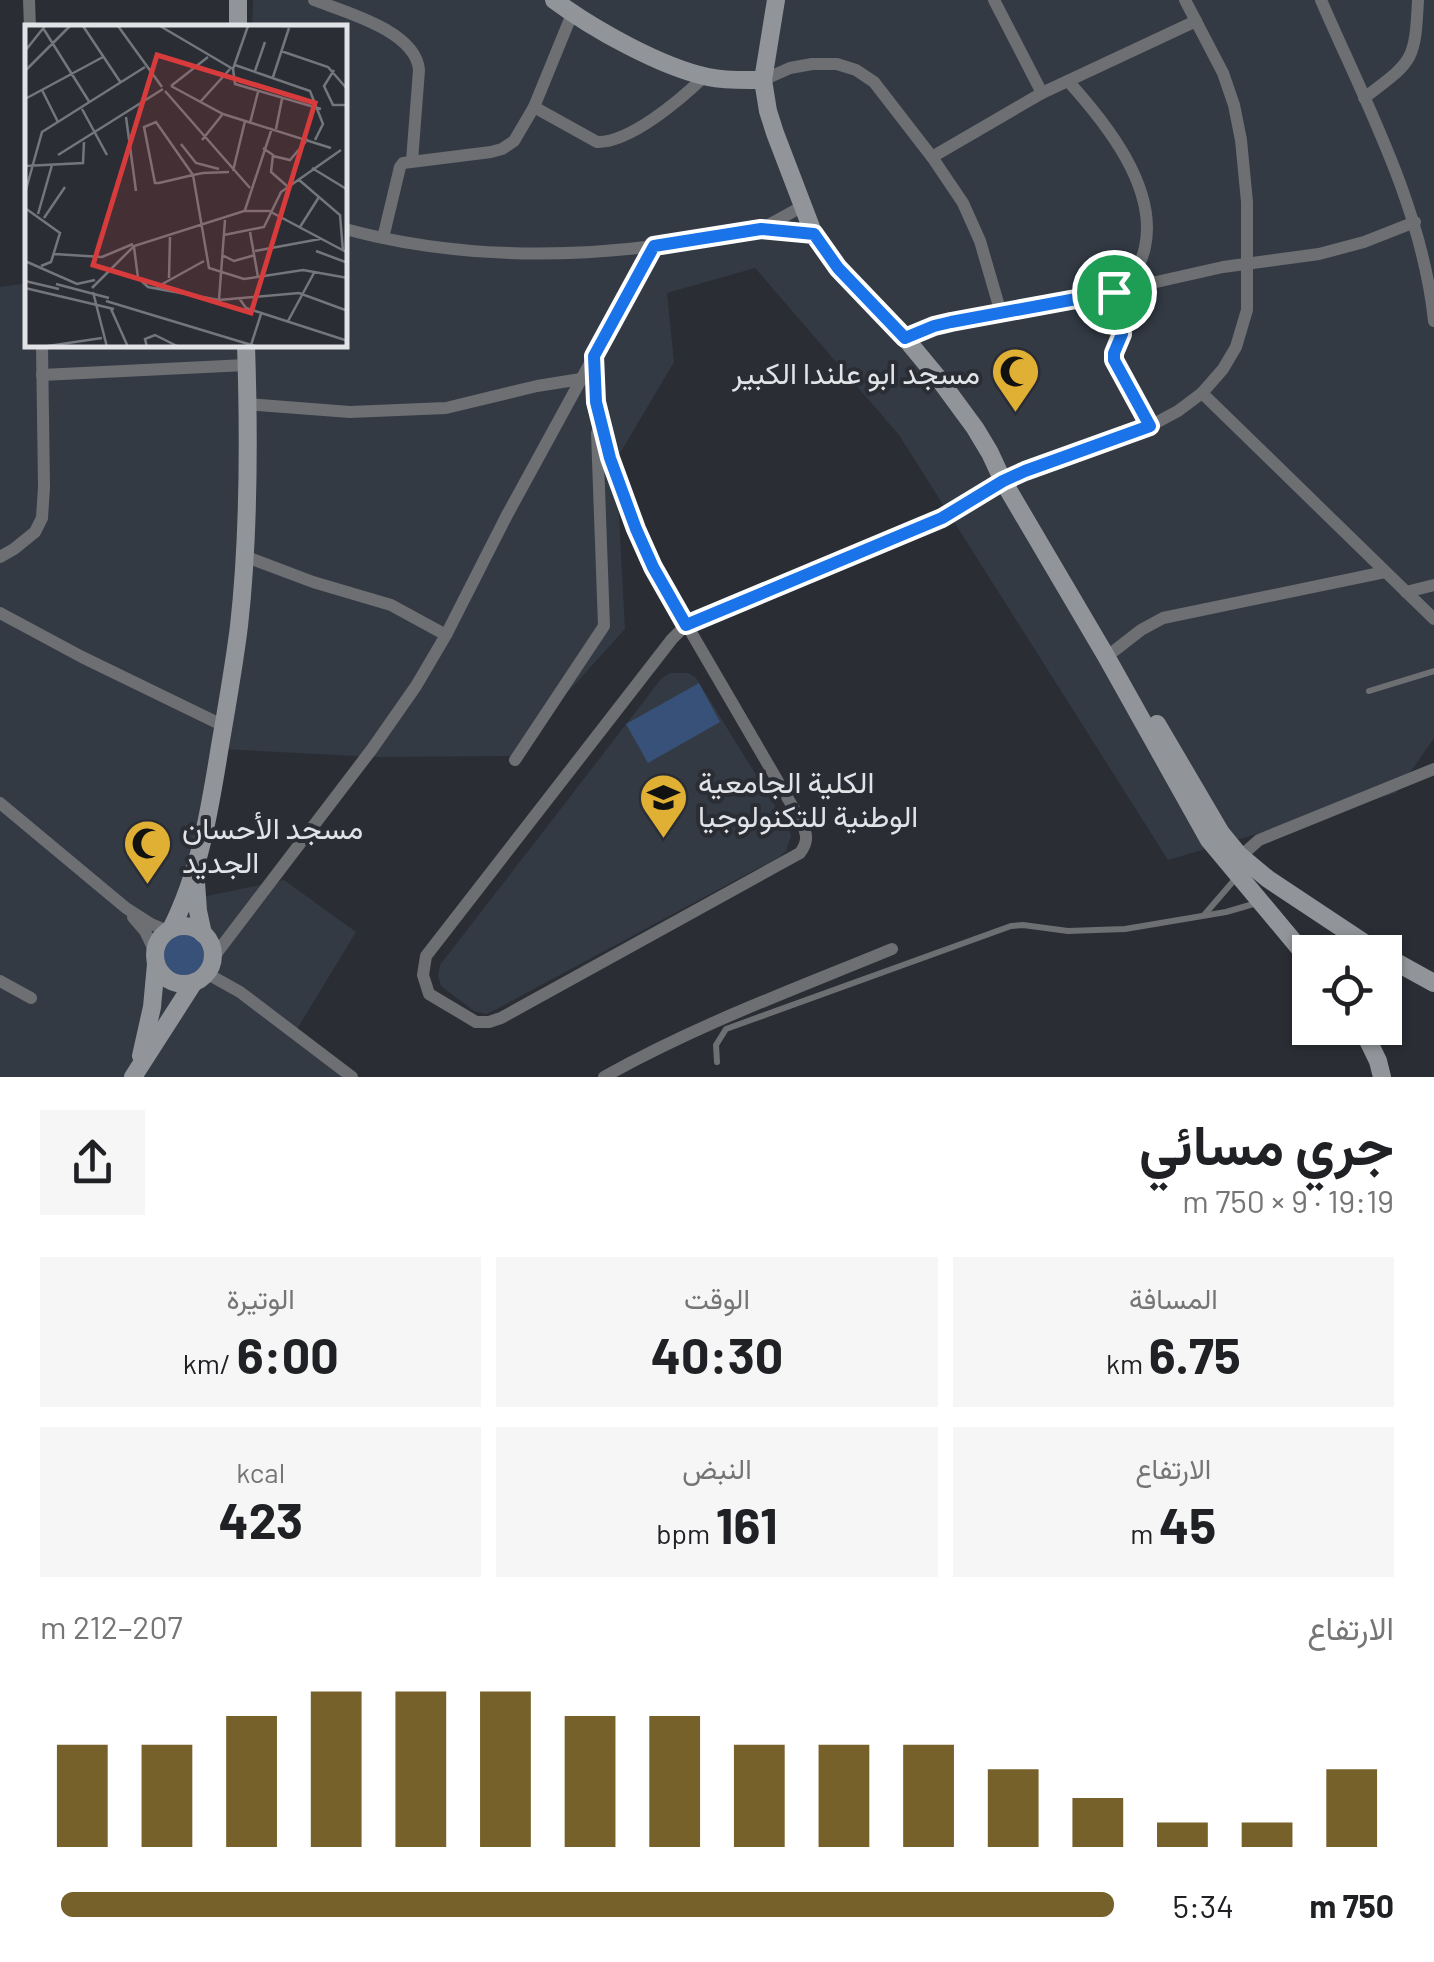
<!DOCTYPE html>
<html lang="ar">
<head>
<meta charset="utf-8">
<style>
  :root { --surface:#fff; --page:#f6f6f6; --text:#202124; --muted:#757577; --accent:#76612b }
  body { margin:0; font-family:Barlow,Vazirmatn,sans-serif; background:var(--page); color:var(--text); direction:rtl; height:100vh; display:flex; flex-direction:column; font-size:38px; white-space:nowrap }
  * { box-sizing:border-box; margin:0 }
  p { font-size:32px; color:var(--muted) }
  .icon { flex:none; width:55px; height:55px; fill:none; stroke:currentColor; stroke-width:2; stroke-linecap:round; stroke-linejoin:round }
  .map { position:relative; height:1077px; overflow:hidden; direction:ltr }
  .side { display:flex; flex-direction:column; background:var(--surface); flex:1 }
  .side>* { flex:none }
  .tools { position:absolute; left:1292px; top:935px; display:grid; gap:20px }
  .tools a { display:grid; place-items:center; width:110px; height:110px; border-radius:0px; background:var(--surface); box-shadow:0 2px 8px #0004; font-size:50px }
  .pin { position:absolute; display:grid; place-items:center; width:85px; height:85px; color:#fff; margin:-42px; border:5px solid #fff; border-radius:50%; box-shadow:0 2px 10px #0007 }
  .round { display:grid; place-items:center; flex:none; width:105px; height:105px; border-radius:0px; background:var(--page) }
  .head { display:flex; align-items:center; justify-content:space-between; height:170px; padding:0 40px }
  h1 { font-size:55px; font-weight:700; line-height:75px }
  .stats { display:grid; grid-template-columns:repeat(3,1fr); gap:15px; height:170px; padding:10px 40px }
  .stats div { display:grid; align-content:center; border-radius:0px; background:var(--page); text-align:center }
  .stats b { font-size:50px; font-weight:700 }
  .stats small { font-size:28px; font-weight:400 }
  .stats p { font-size:28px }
  .chart { height:280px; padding:20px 40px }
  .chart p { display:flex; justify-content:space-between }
  .chart svg { width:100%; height:180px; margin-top:10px; stroke:var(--accent); stroke-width:6 }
  ul { padding:0 40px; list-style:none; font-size:32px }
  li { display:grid; grid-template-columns:160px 120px 1fr; align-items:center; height:75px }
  li i { height:25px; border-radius:12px; background:var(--accent) }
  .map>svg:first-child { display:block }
  .built { fill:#333a44 }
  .green { fill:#375179 }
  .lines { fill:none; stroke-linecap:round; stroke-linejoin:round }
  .lane { stroke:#6d6f72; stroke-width:6 }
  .street { stroke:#6d6f72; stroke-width:12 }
  .secondary { stroke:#919498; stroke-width:18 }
  .route-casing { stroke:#fff; stroke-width:20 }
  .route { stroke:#1a73e8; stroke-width:12 }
  .labels { text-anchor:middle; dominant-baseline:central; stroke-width:8; stroke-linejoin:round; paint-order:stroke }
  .poi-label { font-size:30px; fill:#e1e3e7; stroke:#2a2d33; text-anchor:start }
  .inset-road { fill:none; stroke:#73767b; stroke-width:2.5 }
  .view { fill:#d73b3b; fill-opacity:0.15; stroke:#d73b3b; stroke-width:5 }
  .inset-edge { fill:none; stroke:#e1e3e7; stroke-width:5 }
</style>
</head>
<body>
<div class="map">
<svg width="1434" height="1077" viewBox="0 0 1434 1077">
  <rect width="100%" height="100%" fill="#2a2d33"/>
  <g class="built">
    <path d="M253 0H1434V738L1396 793 1168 860 899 435 755 268 667 293 674 362 616 460 625 629 510 756 376 757 222 749 193 899 284 880 356 932 297 1029 355 1077H0V287L27 283 28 345H345V28L252 27Z"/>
    <path d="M670 673H688L696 678 789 828 791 836 786 851 779 857 497 1009 486 1014 474 1011 441 986 438 976 440 965 661 679Z"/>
  </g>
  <g class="green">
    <path d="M699 683 720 722 648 763 626 724Z"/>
    <circle cx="184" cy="954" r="21"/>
  </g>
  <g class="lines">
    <g class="lane">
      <path d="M1369 691 1434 671"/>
      <path d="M1205 914 1236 878"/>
      <path d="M717 1062 716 1045 726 1029 1011 926 1023 925 1068 931 1125 929 1226 912 1257 903"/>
    </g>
    <g class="street">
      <path d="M29 0 30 28"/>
      <path d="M314 0C345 12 416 31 419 70L412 161"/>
      <path d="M994 0 1042 93"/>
      <path d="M1321 0C1366 104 1422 207 1434 321"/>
      <path d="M763 80 790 68 812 64H837L856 70 874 82 932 157 963 203 980 241 1001 313"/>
      <path d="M1068 81C1105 122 1158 187 1145 247 1142 262 1133 276 1125 289"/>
      <path d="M1364 98C1413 61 1415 62 1418 0"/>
      <path d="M534 107 597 142C630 143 681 99 704 77"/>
      <path d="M932 157 1042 93 1196 21"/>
      <path d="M763 228 803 206"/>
      <path d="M345 229C445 256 552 259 655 246 690 241 725 230 761 229 778 229 797 233 814 235"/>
      <path d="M383 238 400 167 403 163 491 152 502 149 514 141 534 107 572 14"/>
      <path d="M1113 292 1122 334 1114 353 1115 360 1150 426"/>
      <path d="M905 338 922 330 951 322 1125 289 1223 267 1319 254 1364 242 1415 222"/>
      <path d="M595 359 597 408"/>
      <path d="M42 375 246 365"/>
      <path d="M1202 393 1434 619"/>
      <path d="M596 402 609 458 620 491 653 567 801 821C807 834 809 841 800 853L501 1018 489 1022H476L429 994 423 975 426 956 672 639 686 625 704 615 942 518 1011 477 1150 426 1178 411 1202 393 1223 369 1236 347 1247 310V202L1241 140 1234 105 1223 73 1185 0"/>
      <path d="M246 404 350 412 446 408 537 386 581 379"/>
      <path d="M244 556 313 582 391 605 446 635"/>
      <path d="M0 557 14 549 35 532 42 518 44 487 42 345"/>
      <path d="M1406 592 1434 585"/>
      <path d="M0 613 82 657 224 726"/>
      <path d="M1114 651 1141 630 1163 618 1385 572"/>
      <path d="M515 760 604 626 597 433"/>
      <path d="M0 803 126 908 151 924 168 931"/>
      <path d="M1234 862 1259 840 1434 769"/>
      <path d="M133 917 145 931 155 952"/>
      <path d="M212 959 372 749 416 686 446 635 507 515 654 246"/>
      <path d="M206 973 240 992 352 1077"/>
      <path d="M0 981 31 998"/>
      <path d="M604 1077C696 1025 795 989 892 949"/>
    </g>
    <g class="secondary">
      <path d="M554 0C593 29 661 67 708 77 727 81 744 80 763 80"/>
      <path d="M776 0 763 80 768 111 775 133 814 235 838 268 905 338 939 379 975 428 990 453 1003 481 1106 656 1209 840 1310 961"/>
      <path d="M238 28V0"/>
      <path d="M1157 724 1221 833 1239 855 1268 879 1378 952"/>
      <path d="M196 882 198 911 203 934"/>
      <circle cx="184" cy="955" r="29"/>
      <path d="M171 929C200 872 210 808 220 746 227 706 234 666 239 626 249 537 249 435 246 345"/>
      <path d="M1385 956 1434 983"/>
      <path d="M1362 1028 1378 1061 1382 1077"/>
      <path d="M141 1056 152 1007 156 964"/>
      <path d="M133 1077 194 982"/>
    </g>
  </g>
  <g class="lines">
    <defs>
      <path id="route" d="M761 229 814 234 838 268 905 338 934 326 951 322 1114 292 1122 334 1114 353V360L1150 426 1025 471 1003 481 942 518 686 625 653 567 636 529 610 458 596 402 594 356 654 246Z"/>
    </defs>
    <use href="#route" class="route-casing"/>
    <use href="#route" class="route"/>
  </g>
  <defs>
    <symbol id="mosque-pin" viewBox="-11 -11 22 30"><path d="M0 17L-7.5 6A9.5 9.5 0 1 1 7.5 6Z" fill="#e0b034" stroke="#2a2d33"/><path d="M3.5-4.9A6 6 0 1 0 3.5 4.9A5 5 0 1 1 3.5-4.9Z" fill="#111"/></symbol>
    <symbol id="university-pin" viewBox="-11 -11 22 30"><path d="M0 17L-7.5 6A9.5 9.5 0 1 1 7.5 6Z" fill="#e0b034" stroke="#2a2d33"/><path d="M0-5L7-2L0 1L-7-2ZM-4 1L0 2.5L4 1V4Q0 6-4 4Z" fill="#111"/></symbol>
  </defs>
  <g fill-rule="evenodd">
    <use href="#mosque-pin" x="988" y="344" width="55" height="75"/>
    <use href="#university-pin" x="636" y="770" width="55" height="75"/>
    <use href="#mosque-pin" x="120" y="816" width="55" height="75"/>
  </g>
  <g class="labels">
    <g class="poi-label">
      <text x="980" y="372" text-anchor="end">مسجد ابو علندا الكبير</text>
      <text x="698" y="781">الكلية الجامعية<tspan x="698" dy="34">الوطنية للتكنولوجيا</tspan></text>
      <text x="182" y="827">مسجد الأحسان<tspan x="182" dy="34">الجديد</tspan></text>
    </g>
  </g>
  <g transform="translate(25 25)">
    <rect width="322" height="322" fill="#2a2d33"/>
    <path class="inset-road" d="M58 1 96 58M93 1 137 62M135 1 208 44M223 1 208 44 210 59 296 84M257 1H320M18 3 65 78M0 26 20 1M256 26 303 42 323 65M210 40 285 66 298 99 290 115M309 45 299 61 308 80H323M0 46 45 1M230 46 240 17M248 52 264 3M146 61 183 32M146 61 198 89 306 123M17 65 33 97M140 66 225 163M0 74 78 32M176 76 205 44M57 84 82 130M101 92 111 166M225 98 233 67M251 104 257 74M177 115 197 90M156 119 171 138 194 144M238 123 248 130 246 147 262 161M33 130 138 64M248 131 265 135 283 114M0 141 58 138 59 117M287 143 323 165M208 146 220 96M204 147 178 148 168 150 134 158H130L119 102 131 97 168 150 184 243 219 254 278 245 323 253M273 154 315 190 318 226M0 168 17 107 120 42M0 183 35 208 26 237 16 241M220 185 247 103M13 189 27 140M19 193 40 162M275 202 294 172M225 207 233 252M199 210 239 202 256 167 316 125M109 222 113 253 123 262 194 275 274 268 323 286M230 226 295 214M291 226 323 238M29 229 77 232 108 219M197 230 209 236 230 230M0 236 52 259 70 255M144 253 145 212M0 256 34 264M31 259 84 273M132 262 179 236M0 263 89 284M67 263 109 221 219 186H244L323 228M68 267 82 322M214 273 221 283 323 316M194 275 200 195M81 276 233 322M86 284 103 322M263 296 290 246M226 320 236 289M16 322 77 313M122 322 120 314 130 310 154 322"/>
    <path class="view" d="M132 30 290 78 226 288 68 240Z"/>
    <rect width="322" height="322" class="inset-edge"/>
  </g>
</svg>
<div class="tools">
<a><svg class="icon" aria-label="locate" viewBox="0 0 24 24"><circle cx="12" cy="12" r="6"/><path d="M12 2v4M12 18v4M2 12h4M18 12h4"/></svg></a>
</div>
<div class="pin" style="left:1114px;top:292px;background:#1e9e55"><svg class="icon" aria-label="arrive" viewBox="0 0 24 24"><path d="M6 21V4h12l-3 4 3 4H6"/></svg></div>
</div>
<section class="side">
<div class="head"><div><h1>جري مسائي</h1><p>19:19 · 9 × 750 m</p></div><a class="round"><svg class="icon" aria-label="share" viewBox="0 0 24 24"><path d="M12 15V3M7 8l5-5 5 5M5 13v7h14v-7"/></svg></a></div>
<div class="stats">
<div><p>المسافة</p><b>6.75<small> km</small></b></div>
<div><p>الوقت</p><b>40:30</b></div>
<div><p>الوتيرة</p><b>6:00<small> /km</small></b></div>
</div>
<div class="stats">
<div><p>الارتفاع</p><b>45<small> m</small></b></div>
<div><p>النبض</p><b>161<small> bpm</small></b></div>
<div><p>kcal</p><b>423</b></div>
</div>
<div class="chart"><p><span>الارتفاع</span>207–212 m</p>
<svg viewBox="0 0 160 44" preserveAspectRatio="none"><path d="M5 44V19M15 44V19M25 44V12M35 44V6M45 44V6M55 44V6M65 44V12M75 44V12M85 44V19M95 44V19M105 44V19M115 44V25M125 44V32M135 44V38M145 44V38M155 44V25"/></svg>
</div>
<ul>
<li><b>750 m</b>5:34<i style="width:98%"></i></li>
</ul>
</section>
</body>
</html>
